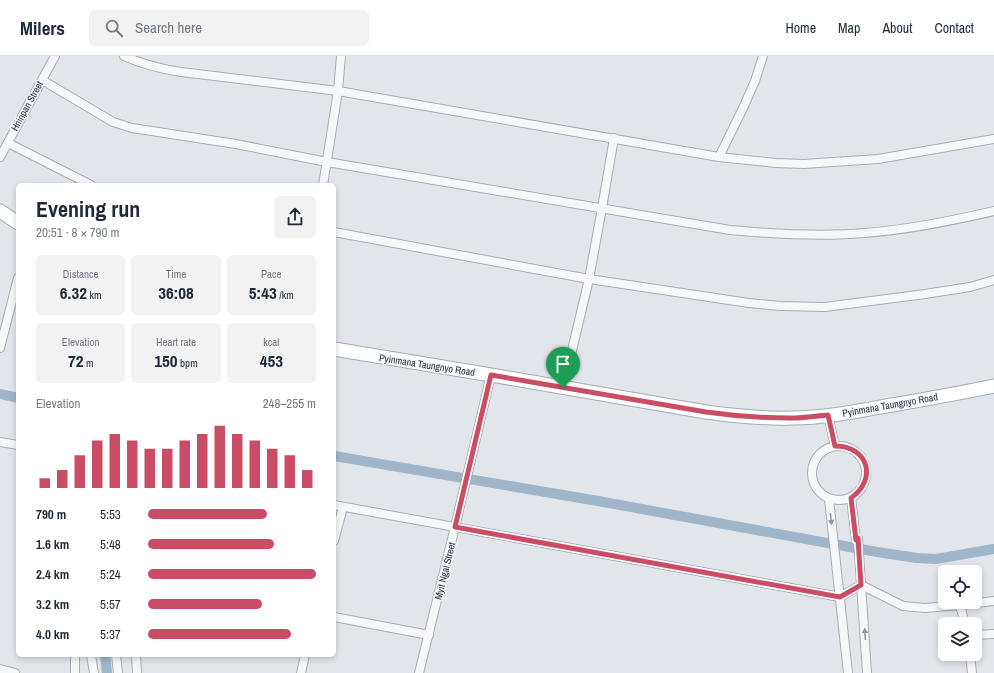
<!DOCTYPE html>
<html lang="en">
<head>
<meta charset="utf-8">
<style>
  :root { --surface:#fff; --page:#f2f2f3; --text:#1f2937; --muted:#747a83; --line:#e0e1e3; --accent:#cb4c65 }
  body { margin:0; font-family:"Archivo Narrow",sans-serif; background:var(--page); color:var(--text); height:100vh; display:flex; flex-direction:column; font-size:15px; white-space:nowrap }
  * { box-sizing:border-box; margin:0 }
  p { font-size:13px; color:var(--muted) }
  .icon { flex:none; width:22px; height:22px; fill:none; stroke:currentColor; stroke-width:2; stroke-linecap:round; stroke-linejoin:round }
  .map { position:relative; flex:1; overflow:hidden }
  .panel { position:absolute; left:16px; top:127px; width:320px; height:474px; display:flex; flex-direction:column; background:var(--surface); border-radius:6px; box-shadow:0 2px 6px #0003 }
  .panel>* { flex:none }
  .tools { position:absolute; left:938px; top:509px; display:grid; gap:8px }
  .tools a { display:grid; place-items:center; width:44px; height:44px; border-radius:6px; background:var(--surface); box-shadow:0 2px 6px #0003; font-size:20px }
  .pin { position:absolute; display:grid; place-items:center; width:34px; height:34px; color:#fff; margin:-41px -17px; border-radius:50% 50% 50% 0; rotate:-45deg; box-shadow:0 0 4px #0007 }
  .pin .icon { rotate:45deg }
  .round { display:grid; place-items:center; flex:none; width:42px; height:42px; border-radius:6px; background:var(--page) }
  .summary { display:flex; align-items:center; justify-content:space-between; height:68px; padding:0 20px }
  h1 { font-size:22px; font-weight:800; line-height:30px }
  .metrics { display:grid; grid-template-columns:repeat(3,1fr); gap:6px; height:68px; padding:4px 20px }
  .metrics div { display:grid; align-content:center; border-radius:6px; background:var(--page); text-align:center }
  .metrics b { font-size:17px; font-weight:800 }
  .metrics small { font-size:11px; font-weight:400 }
  .metrics p { font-size:11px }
  .chart { height:112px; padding:8px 20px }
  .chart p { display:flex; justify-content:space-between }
  .chart svg { width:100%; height:72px; margin-top:4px; stroke:var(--accent); stroke-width:6 }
  ul { padding:0 20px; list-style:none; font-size:13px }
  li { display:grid; grid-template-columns:64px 48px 1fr; align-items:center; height:30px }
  li i { height:10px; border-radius:5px; background:var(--accent) }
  header { display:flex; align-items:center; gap:24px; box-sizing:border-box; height:56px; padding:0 20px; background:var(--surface); border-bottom:1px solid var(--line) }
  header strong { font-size:19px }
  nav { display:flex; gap:22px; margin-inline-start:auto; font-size:14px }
  .search { width:280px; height:36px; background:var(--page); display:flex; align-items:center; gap:10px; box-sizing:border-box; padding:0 14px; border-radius:6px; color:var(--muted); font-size:15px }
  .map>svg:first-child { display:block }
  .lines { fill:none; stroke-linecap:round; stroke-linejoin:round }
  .canal { stroke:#9fb5c9; stroke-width:10 }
  .minor-casing { stroke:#a7adb4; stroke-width:10 }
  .primary-casing { stroke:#a2abb6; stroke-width:15 }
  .minor { stroke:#f5f7f9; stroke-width:8 }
  .primary { stroke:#fff; stroke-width:13 }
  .oneway { fill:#90969e }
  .route-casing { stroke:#fff; stroke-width:8 }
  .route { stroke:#cb4c65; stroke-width:5 }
  .labels { text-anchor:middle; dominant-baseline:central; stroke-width:3; stroke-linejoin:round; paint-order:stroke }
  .street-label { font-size:10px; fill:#2b3442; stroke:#f2f5f8 }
</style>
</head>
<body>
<header>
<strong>Milers</strong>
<div class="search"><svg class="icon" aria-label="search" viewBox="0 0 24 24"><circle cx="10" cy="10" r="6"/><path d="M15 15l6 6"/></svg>Search here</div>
<nav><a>Home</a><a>Map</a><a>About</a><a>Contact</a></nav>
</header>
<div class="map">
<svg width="994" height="617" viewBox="0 0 994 617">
  <rect width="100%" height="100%" fill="#e2e6ea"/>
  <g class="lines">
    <g class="canal">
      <path d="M0 338 18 342"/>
      <path d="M334 400 598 445 877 496 917 502 936 503 994 493"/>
      <path d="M105 599 107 617"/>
    </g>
    <defs>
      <g id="minor">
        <path d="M124 0C142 8 161 13 181 16L338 35 719 101 776 107 804 108 833 106 878 103 994 83"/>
        <path d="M42 24 113 66 132 72 236 88 327 106 730 174C774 178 820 181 864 177 908 174 951 165 994 155"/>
        <path d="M8 87 91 129"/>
        <path d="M0 101 55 0"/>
        <path d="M719 101 744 50 755 25 763 0"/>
        <path d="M323 129 338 35 341 0"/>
        <path d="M334 176 589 223 749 247 781 250 825 251 925 238 970 231 994 224"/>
        <path d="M0 292 18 222"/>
        <path d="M563 332 589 223 602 152 614 82"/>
        <path d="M828 359 835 390"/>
        <path d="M0 386 18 389"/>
        <circle cx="839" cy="417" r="27"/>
        <path d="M851 442 856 484 858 483"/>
        <path d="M829 443 848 617"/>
        <path d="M334 449 840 541 861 529 903 550 925 552 960 549 994 545"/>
        <path d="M858 483 867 617"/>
        <path d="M334 485 343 451"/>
        <path d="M960 549 965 568"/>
        <path d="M334 561 429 579"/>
        <path d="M975 579 994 578"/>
        <path d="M970 598 972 617"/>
        <path d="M91 599 94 617"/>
        <path d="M116 599 118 617"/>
        <path d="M136 599 137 617"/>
        <path d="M0 613 15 617"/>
        <path d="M75 617V599"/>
        <path d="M301 617 305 599"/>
        <path d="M419 617 455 471 491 319"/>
      </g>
      <g id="primary">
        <path d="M0 155 18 167"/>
        <path d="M334 293 491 319 706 356C735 360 763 363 792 362 825 362 859 355 892 349 926 343 960 337 994 330"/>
      </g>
    </defs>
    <use href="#minor" class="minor-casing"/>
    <use href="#primary" class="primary-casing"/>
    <use href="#minor" class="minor"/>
    <use href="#primary" class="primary"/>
  </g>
  <defs><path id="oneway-solid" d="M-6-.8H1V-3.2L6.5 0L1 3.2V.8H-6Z"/></defs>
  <g class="oneway">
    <use href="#oneway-solid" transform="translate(831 463) rotate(83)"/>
    <use href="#oneway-solid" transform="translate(865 578) rotate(-94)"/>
  </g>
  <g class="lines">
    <defs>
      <path id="route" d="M491 319 706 356C734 360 762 362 791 362 803 362 816 360 828 359L835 390C868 390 878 423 851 442L856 484 858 482 861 529 840 541 455 471Z"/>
    </defs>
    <use href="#route" class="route-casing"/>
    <use href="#route" class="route"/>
  </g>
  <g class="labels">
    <g class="street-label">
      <text transform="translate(27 50) rotate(-61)">Hninpan Street</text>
      <text transform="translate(427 309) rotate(9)">Pyinmana Taungnyo Road</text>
      <text transform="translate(890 349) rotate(-10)">Pyinmana Taungnyo Road</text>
      <text transform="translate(445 515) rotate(-76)">Myit Ngal Street</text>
    </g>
  </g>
</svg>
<div class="tools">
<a><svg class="icon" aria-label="locate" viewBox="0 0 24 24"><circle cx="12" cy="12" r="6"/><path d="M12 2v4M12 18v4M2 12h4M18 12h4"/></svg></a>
<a><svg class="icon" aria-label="layers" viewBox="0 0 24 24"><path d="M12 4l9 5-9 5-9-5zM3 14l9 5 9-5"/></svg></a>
</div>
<div class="pin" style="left:563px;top:332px;background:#1e9e55"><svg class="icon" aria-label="arrive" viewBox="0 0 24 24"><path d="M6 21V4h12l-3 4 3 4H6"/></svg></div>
<section class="panel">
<div class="summary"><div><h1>Evening run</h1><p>20:51 · 8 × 790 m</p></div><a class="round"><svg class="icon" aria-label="share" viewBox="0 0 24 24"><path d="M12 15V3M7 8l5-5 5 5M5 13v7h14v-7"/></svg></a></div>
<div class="metrics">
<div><p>Distance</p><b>6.32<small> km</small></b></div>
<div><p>Time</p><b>36:08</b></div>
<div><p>Pace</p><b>5:43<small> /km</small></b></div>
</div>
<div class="metrics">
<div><p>Elevation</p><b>72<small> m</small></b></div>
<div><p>Heart rate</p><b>150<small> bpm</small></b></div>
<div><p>kcal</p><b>453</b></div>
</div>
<div class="chart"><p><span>Elevation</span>248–255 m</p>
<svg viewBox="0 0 160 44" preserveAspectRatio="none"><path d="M5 44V38M15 44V33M25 44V24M35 44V15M45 44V11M55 44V15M65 44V20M75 44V20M85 44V15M95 44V11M105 44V6M115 44V11M125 44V15M135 44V20M145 44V24M155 44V33"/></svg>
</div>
<ul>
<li><b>790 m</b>5:53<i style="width:71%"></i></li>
<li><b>1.6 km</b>5:48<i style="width:75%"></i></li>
<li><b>2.4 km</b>5:24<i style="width:100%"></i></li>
<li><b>3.2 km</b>5:57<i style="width:68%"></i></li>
<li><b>4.0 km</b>5:37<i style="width:85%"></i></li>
</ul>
</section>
</div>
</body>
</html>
